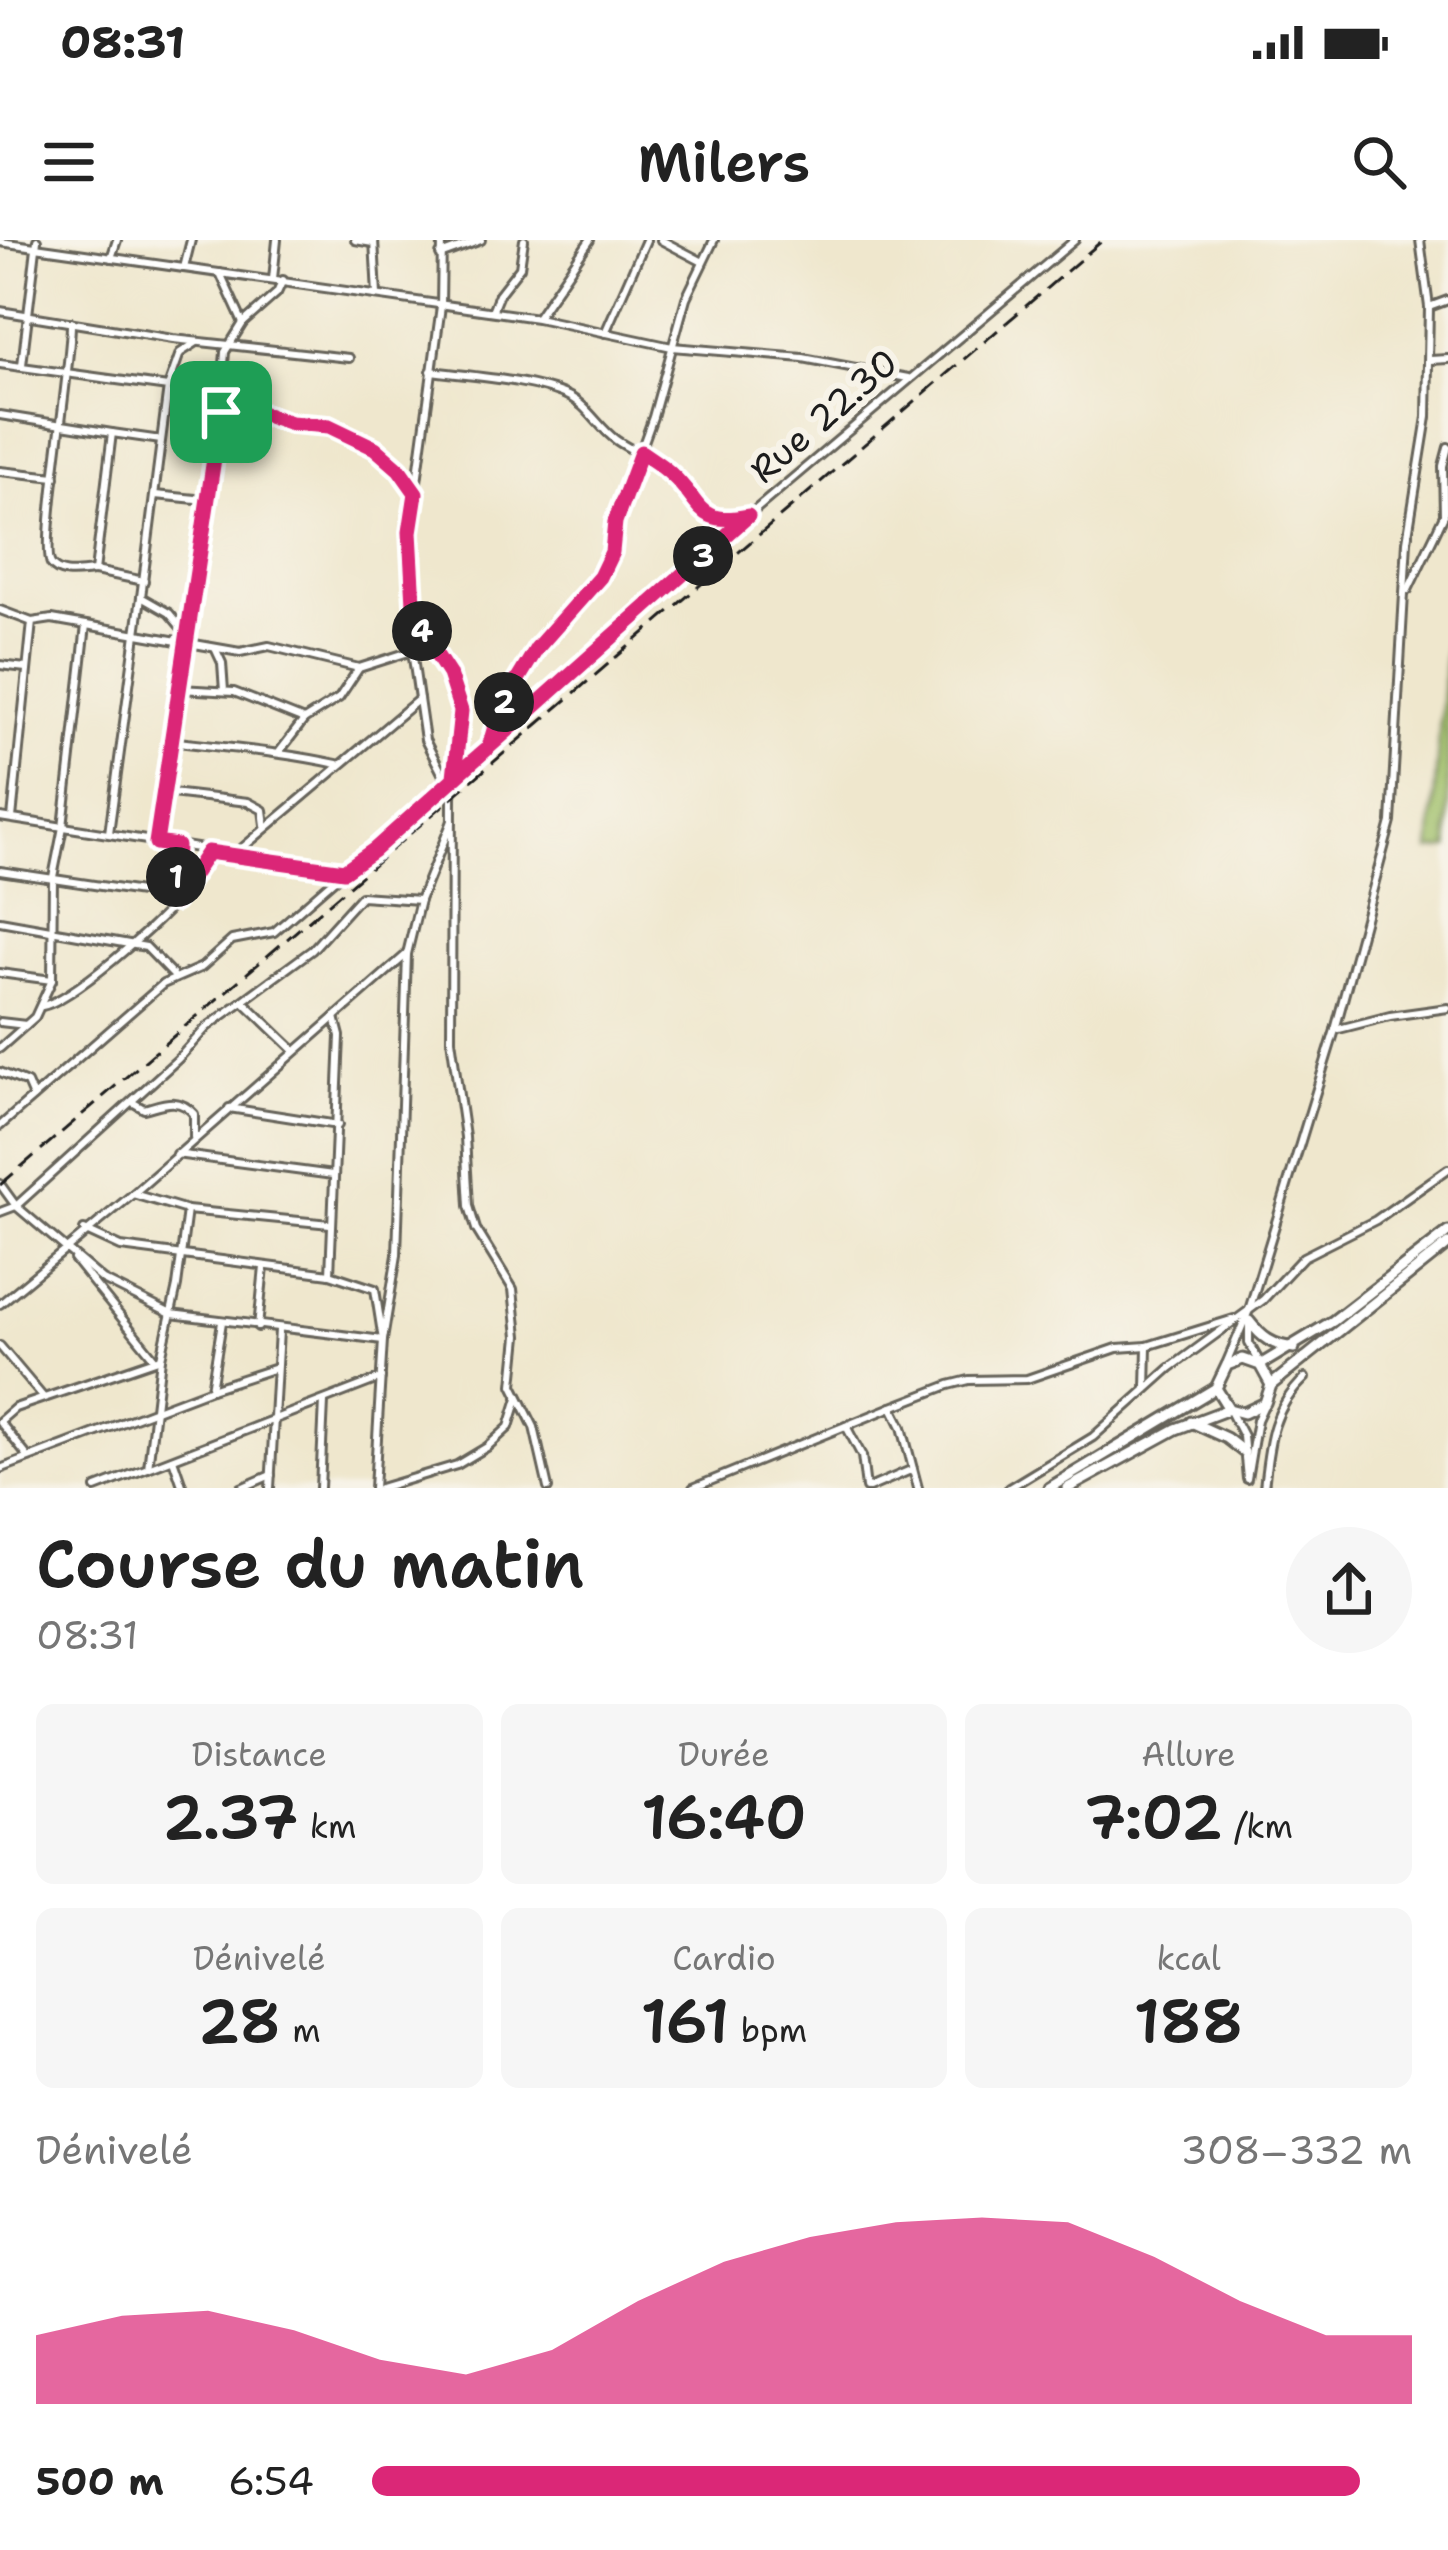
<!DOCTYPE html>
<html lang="fr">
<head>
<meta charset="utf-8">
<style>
  :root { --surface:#fff; --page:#f6f6f6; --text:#222; --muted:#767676; --accent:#db2777 }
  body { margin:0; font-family:"Shantell Sans",sans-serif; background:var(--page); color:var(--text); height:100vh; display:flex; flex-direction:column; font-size:45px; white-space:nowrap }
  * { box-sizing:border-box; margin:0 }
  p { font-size:39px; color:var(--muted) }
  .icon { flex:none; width:66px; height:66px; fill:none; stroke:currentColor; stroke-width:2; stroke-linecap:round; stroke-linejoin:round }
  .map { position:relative; height:1248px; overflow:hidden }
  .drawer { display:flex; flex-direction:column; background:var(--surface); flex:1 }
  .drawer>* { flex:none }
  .pin { position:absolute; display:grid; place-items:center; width:102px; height:102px; color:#fff; margin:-51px; border-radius:24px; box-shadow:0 6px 18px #0006 }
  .km { position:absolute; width:60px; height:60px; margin:-30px; border-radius:50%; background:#222; color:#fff; font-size:33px; line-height:60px; text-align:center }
  .round { display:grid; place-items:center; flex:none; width:126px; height:126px; border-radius:63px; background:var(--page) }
  .overview { display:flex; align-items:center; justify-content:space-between; height:204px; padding:0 36px }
  h1 { font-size:66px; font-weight:600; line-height:90px }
  .figures { display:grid; grid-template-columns:repeat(3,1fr); gap:18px; height:204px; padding:12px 36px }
  .figures div { display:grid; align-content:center; border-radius:18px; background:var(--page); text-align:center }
  .figures b { font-size:60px; font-weight:600 }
  .figures small { font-size:33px; font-weight:400 }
  .figures p { font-size:33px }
  .chart { height:336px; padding:24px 36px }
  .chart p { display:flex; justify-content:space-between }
  .chart svg { width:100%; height:216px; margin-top:12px; fill:var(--accent); opacity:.7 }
  ul { padding:0 36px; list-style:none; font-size:39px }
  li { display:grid; grid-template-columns:192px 144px 1fr; align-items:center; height:90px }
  li i { height:30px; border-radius:15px; background:var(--accent) }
  .status { display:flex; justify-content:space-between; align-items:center; height:84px; padding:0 60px; background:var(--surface); direction:ltr }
  .status svg { height:33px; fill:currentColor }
  header { display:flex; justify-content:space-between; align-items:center; height:156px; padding:0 36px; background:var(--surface); font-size:54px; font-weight:600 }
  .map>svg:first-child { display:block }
  .cemetery { fill:url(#cemetery-stones); stroke:#5e6e42; stroke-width:3 }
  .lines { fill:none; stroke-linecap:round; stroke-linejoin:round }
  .minor-casing { stroke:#66635a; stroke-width:12 }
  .major-casing { stroke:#66635a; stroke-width:15 }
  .minor { stroke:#fff; stroke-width:6 }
  .major { stroke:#fff; stroke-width:9 }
  .rail { stroke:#1c1c1c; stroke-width:3; stroke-dasharray:18 9; stroke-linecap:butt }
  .route-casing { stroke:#fff; stroke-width:24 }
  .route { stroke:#db2777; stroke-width:15 }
  .labels { text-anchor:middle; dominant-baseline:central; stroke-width:12; stroke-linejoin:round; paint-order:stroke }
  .street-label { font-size:36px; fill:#1c1c1c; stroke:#f7f3e8 }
</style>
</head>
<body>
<div class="status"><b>08:31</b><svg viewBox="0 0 49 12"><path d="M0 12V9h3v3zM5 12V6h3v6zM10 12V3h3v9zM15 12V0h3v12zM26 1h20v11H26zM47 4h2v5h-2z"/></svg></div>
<header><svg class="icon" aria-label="menu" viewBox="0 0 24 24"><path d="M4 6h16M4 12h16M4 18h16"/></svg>Milers<svg class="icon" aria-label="search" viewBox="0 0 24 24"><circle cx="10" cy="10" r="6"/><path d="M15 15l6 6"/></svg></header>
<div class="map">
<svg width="1448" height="1248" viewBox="0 0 1448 1248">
  <defs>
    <pattern id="cemetery-stones" width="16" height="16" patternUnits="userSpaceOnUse" patternTransform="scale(3)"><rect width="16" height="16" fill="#9fbf68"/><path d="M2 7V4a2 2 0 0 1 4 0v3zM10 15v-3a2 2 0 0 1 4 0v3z" fill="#819a55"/></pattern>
  </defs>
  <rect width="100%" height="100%" fill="#f7f3e8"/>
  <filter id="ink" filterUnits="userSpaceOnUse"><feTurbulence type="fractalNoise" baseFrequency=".00833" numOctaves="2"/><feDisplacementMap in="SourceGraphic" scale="24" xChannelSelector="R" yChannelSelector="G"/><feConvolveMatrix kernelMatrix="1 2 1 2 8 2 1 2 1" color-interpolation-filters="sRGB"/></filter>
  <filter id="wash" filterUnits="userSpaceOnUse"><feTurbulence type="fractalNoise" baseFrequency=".004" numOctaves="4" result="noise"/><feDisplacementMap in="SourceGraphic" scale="48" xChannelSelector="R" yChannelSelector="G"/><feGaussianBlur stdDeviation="2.7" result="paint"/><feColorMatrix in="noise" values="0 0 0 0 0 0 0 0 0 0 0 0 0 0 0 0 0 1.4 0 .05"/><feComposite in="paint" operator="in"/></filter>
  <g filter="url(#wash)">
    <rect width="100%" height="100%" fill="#efe7cd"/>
    <path class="cemetery" d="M1448 379V608L1430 610Z"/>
  </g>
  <g filter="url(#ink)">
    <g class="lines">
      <defs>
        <g id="minor">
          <path d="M355 0 373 3"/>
          <path d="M374 0 377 55"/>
          <path d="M442 0 441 66 410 293 415 382 412 411 419 459 425 500 447 543"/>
          <path d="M661 0 701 21"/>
          <path d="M0 2 537 78 672 107 803 118 908 138"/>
          <path d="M440 15 481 0"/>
          <path d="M111 18 117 0"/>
          <path d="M184 28 191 0"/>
          <path d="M220 33 243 83"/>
          <path d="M273 39 277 0"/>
          <path d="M1429 67 1448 60"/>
          <path d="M0 71 173 99 349 118"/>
          <path d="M492 71 499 54 520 27 524 0"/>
          <path d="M538 76 590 0"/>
          <path d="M71 82C72 122 40 308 51 324 60 337 80 332 95 331L112 193 161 200"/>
          <path d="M605 93 646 0"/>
          <path d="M1430 120 1448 119"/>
          <path d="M0 124 168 147 141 357 169 373 186 393"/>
          <path d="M22 125 37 0"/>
          <path d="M431 131C470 136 534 140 568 156 587 165 599 188 616 200 633 212 654 219 671 234 698 257 694 287 743 277"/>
          <path d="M168 147 180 113 197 102"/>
          <path d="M221 172H258L291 183 329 186 375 208 399 229 416 253"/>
          <path d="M0 175 112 193"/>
          <path d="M0 231 55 237"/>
          <path d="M155 255 206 260"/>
          <path d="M95 331 144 341"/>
          <path d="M1408 350 1444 275 1443 226 1448 207"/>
          <path d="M0 370 32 382"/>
          <path d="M415 382 449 434 461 471 452 557 451 799 465 897 469 966 476 989 513 1049 518 1096 513 1145 534 1187 548 1248"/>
          <path d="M215 408 222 423 224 451"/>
          <path d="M0 425 26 428"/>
          <path d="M359 428 412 411"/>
          <path d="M179 449 234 452 304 480 280 511"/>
          <path d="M170 501C227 508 282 512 337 524"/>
          <path d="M490 503 500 469 537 408 591 351 612 312 615 282 653 177 686 58 714 0"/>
          <path d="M163 552 248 562 263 570 265 585"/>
          <path d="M0 577 344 631"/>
          <path d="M12 578 32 382 52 379 240 412 269 406 359 428 339 458 304 480"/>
          <path d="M109 593 141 357"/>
          <path d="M156 603 217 210 225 112 243 83 277 53 283 40"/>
          <path d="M234 615 419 459"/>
          <path d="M0 631 148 653 175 662"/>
          <path d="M156 656 175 648 177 606"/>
          <path d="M0 681 146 707 175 737"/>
          <path d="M0 733 52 740"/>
          <path d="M244 762 295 811"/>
          <path d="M42 766C71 761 157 685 177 661 189 646 198 628 208 612"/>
          <path d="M0 782 26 785"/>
          <path d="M1335 790 1390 776 1448 768"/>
          <path d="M0 808 35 777 52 740 53 637 63 587 86 385"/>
          <path d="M0 832 27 843 33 857"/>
          <path d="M132 862 144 869C163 864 179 856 194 874V897"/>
          <path d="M229 868 338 885"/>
          <path d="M0 886 163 744 202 727 232 700 274 692 344 631 374 610 748 276 1075 0"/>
          <path d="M176 914 333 935"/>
          <path d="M0 944 16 966 103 1040 171 1074 383 1100 397 1015 407 714 420 660 452 581"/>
          <path d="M133 954 187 970 330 984"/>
          <path d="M0 972 16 966 178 819 207 787 312 710 361 656 420 660"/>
          <path d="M84 990 121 1007 330 1034 375 1049 383 1100 374 1248"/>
          <path d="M74 1019 154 1118"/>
          <path d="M330 1034 340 796 335 777"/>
          <path d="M0 1064 133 954 407 714"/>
          <path d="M1249 1070 1335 790 1391 582 1407 301 1427 177 1429 67 1420 0"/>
          <path d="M1249 1083V1103L1259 1121"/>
          <path d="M258 1087 264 1027"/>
          <path d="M0 1106 43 1157"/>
          <path d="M1226 1124 1249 1070"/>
          <path d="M211 1149 222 1082"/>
          <path d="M1146 1149 1147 1106"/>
          <path d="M892 1167 949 1145 969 1140 1027 1139 1117 1108 1147 1106 1234 1079"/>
          <path d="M1229 1169 1243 1196 1247 1239 1257 1180 1265 1163"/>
          <path d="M0 1181 15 1168 161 1118"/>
          <path d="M0 1182 28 1217"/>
          <path d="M846 1186 862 1216 866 1248"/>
          <path d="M173 1219 183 1248"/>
          <path d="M148 1228 161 1118 177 1046 187 970"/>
          <path d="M0 1229 211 1149 276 1128"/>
          <path d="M96 1248 381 1138"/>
          <path d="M241 1248 271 1235"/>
          <path d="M270 1248 279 1090"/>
          <path d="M320 1248 324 1162"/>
          <path d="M380 1248 457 1225 487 1207 509 1187 518 1158"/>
          <path d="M693 1248 892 1167 902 1187 918 1248"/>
          <path d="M869 1248 913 1229"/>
          <path d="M1009 1248 1093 1197 1170 1128 1263 1060 1303 1017 1376 980 1448 929"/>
          <path d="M1264 1248C1269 1204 1271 1170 1305 1138"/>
        </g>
        <g id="major">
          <path d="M1249 1081C1262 1098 1272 1105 1294 1108"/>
          <path d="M1260 1125 1271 1145 1265 1163 1244 1173 1229 1169 1216 1148 1227 1125 1243 1119 1260 1125 1333 1081 1448 992"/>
          <path d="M1271 1145 1448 1004"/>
          <path d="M1191 1182 1226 1198 1244 1212"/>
          <path d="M1049 1248 1216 1148"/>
          <path d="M1068 1248 1176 1189 1229 1169"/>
        </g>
      </defs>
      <use href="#minor" class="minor-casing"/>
      <use href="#major" class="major-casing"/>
      <use href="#minor" class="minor"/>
      <use href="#major" class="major"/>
      <path class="rail" d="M0 945 1103 0"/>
    </g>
  </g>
  <g class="lines" filter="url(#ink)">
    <defs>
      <path id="route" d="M221 172 156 603 177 606 175 648 156 656 175 662 208 612 344 631 374 610 489 507 500 469 537 408 600 337 612 312 615 282 641 212C651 219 663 226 672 235 702 262 696 287 748 276L489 507 454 537 461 471 449 434 415 382 410 292 416 253 399 229 375 208 329 186 291 183 258 172H221"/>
    </defs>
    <use href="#route" class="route-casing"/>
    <use href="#route" class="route"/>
  </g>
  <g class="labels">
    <g class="street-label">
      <text transform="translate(824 176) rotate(-41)">Rue 22.30</text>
    </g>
  </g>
</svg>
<div class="pin" style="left:221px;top:172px;background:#1e9e55"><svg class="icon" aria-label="arrive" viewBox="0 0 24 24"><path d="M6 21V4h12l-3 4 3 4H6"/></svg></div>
<b class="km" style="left:176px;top:637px">1</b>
<b class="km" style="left:504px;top:462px">2</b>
<b class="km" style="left:703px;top:316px">3</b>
<b class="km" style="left:422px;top:391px">4</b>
</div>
<section class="drawer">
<div class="overview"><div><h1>Course du matin</h1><p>08:31</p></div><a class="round"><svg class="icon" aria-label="share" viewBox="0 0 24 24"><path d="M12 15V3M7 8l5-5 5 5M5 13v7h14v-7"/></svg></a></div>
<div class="figures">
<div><p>Distance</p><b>2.37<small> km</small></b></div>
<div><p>Durée</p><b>16:40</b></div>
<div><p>Allure</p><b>7:02<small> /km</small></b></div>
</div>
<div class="figures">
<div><p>Dénivelé</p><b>28<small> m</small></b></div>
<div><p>Cardio</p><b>161<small> bpm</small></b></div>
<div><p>kcal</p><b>188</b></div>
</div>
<div class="chart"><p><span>Dénivelé</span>308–332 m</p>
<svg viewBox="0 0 160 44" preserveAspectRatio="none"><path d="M0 44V30L10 26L20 25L30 29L40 35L50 38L60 33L70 23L80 15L90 10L100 7L110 6L120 7L130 14L140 23L150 30L160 30V44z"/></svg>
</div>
<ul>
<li><b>500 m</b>6:54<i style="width:95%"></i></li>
</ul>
</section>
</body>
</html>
